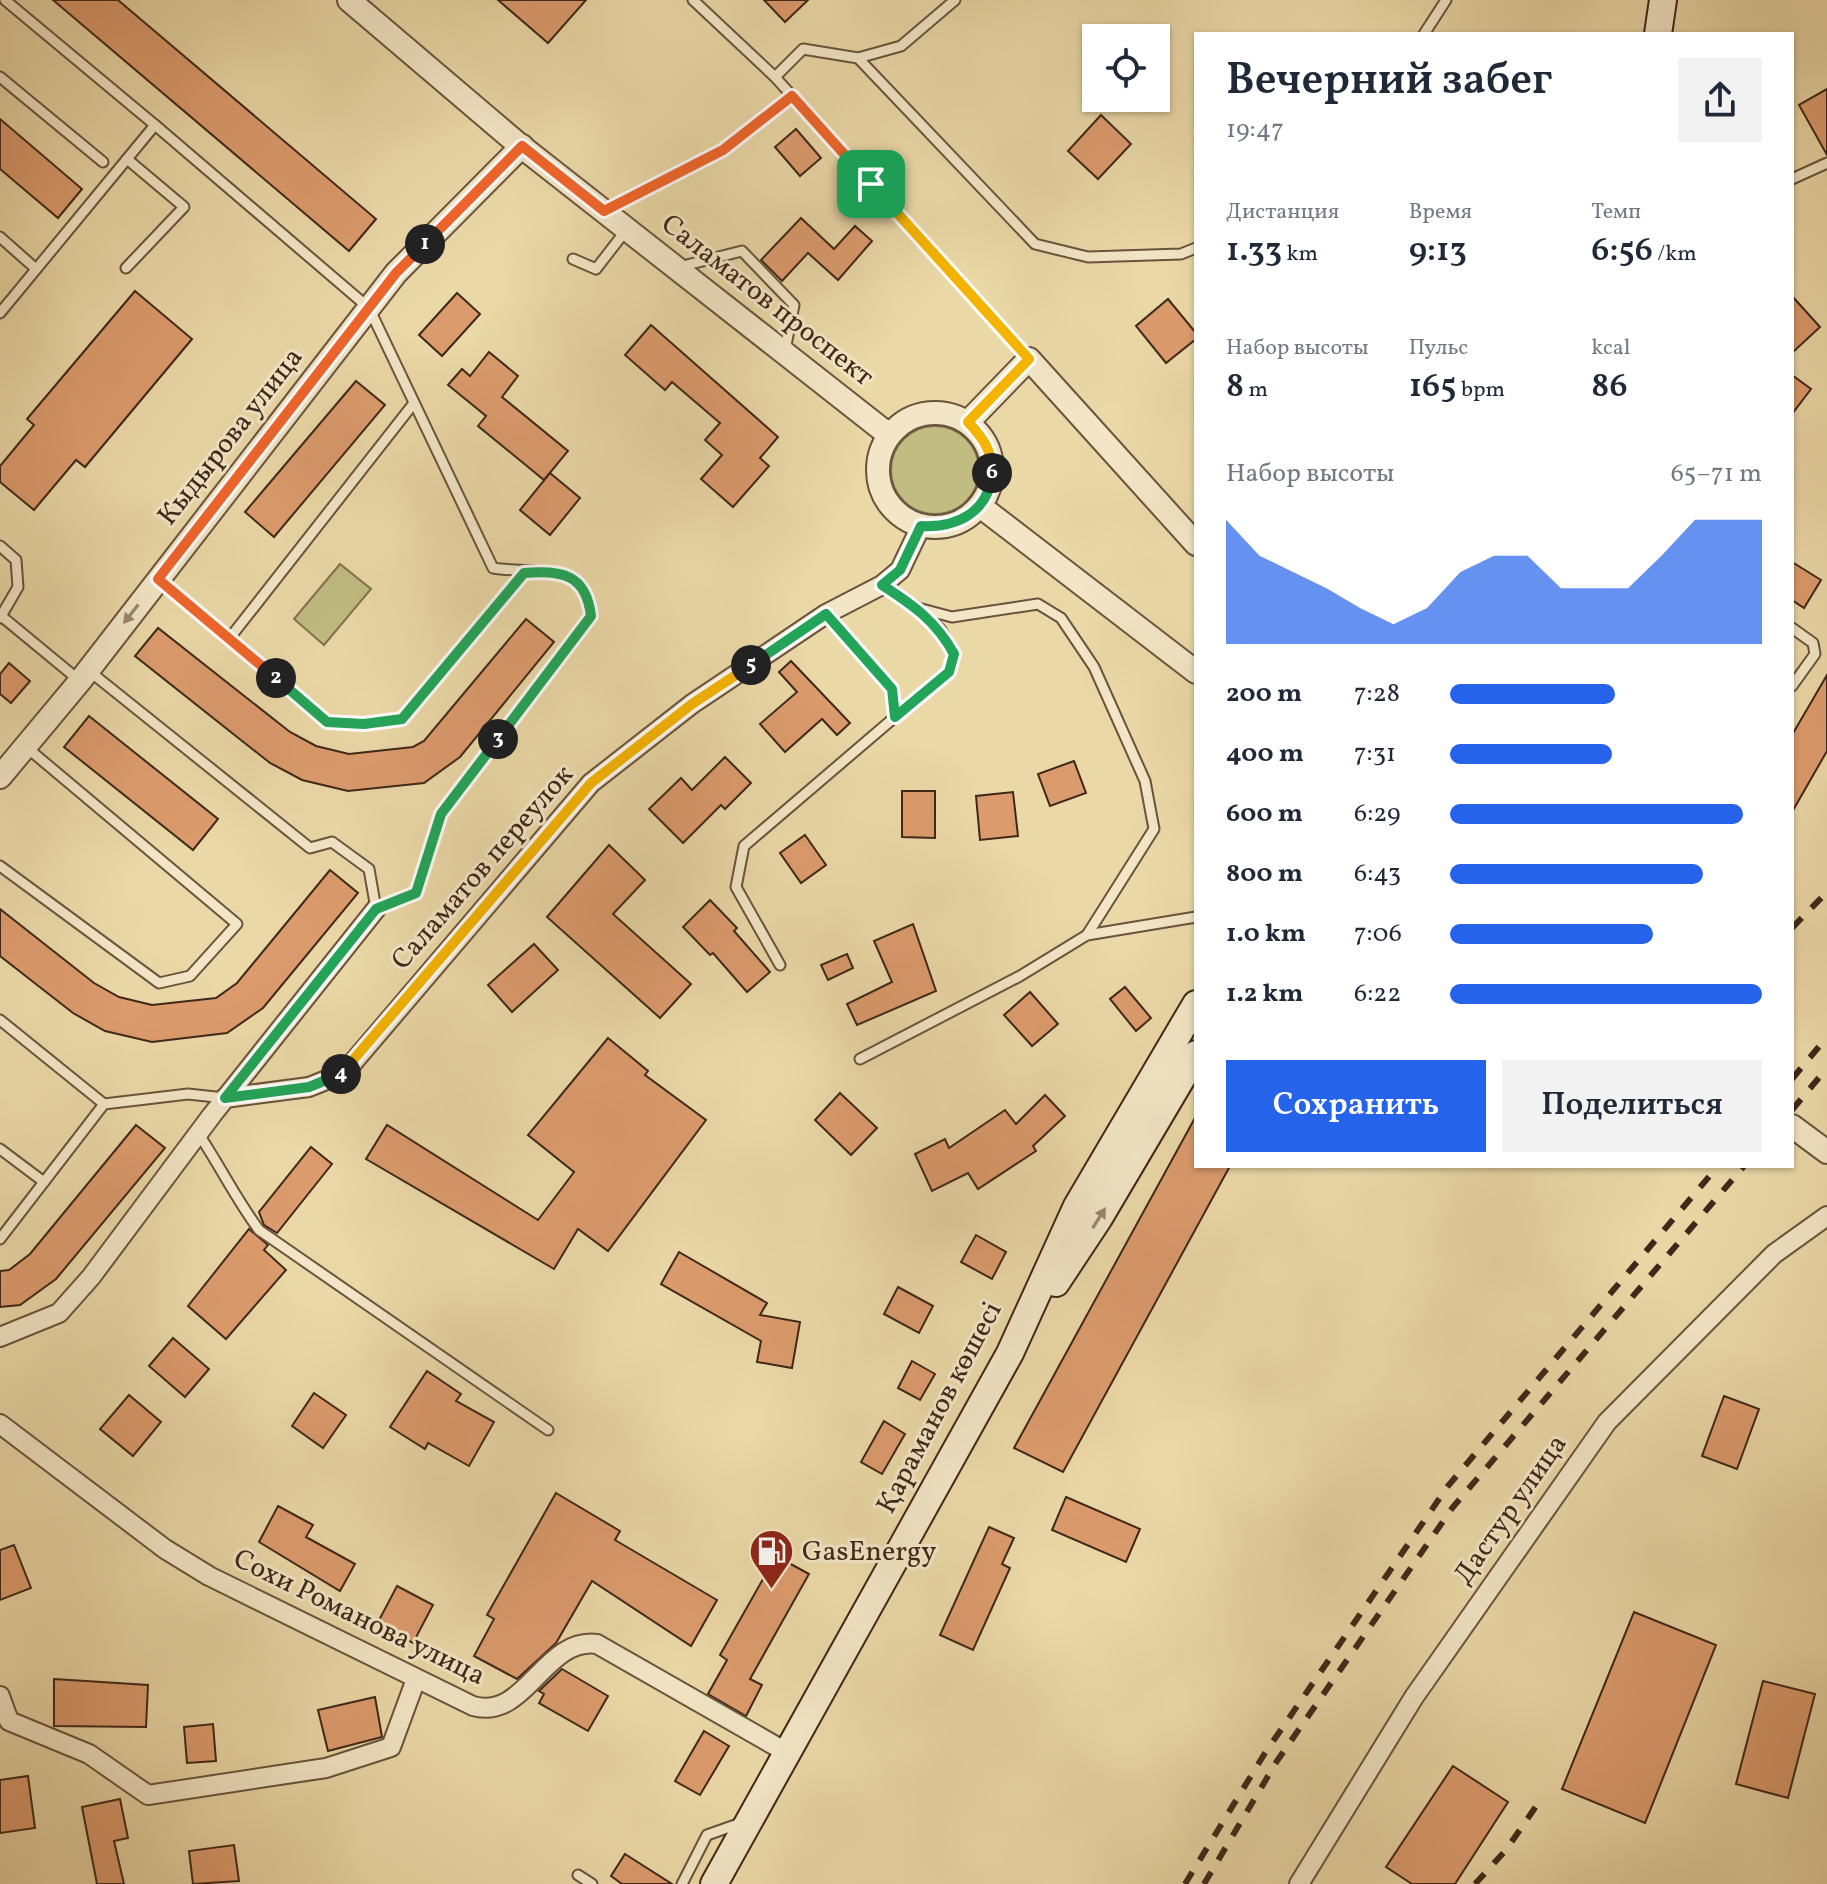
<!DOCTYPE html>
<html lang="ru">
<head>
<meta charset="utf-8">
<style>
  :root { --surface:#fff; --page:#f2f2f3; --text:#1f2937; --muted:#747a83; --accent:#2563eb }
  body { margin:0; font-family:Vollkorn,serif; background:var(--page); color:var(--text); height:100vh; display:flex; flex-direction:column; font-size:30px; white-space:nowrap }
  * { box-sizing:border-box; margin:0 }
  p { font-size:26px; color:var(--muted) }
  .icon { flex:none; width:44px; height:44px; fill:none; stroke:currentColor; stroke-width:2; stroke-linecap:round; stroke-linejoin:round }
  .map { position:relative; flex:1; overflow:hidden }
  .side { position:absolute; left:1194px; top:32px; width:600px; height:1136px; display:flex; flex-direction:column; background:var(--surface); border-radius:0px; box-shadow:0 2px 6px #0004 }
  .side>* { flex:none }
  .buttons { position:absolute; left:1082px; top:24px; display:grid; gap:16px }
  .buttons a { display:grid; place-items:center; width:88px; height:88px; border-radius:0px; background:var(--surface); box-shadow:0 2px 6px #0004; font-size:40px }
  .pin { position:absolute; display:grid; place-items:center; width:68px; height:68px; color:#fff; margin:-34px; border-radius:16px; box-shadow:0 4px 12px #0006 }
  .km { position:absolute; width:40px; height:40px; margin:-20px; border-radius:50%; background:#222; color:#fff; font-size:22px; line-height:40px; text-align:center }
  .round { display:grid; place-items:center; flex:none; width:84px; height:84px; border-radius:0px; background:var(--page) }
  .head { display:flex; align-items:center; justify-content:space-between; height:136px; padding:0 32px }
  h1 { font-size:44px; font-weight:600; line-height:60px }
  .stats { display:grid; grid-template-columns:repeat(3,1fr); gap:12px; height:136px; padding:8px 32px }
  .stats div { display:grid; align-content:center }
  .stats b { font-size:34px; font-weight:600 }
  .stats small { font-size:22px; font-weight:400 }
  .stats p { font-size:22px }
  .chart { height:224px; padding:16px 32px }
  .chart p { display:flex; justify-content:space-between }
  .chart svg { width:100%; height:144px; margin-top:8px; fill:var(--accent); opacity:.7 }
  .action { display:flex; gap:16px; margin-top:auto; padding:16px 32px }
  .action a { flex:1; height:92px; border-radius:0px; background:var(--accent); color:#fff; font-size:32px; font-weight:600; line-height:92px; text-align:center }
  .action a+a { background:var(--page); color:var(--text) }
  ul { padding:0 32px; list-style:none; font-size:26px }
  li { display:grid; grid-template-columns:128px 96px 1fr; align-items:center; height:60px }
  li i { height:20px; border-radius:10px; background:var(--accent) }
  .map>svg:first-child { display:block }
  .green { fill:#c0bc82; stroke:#80724e; stroke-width:2 }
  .building { fill:#dc9b6d; stroke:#3f2719; stroke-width:2 }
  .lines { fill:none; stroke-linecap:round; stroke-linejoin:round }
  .service-casing { stroke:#6a533c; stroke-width:13 }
  .minor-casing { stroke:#6a533c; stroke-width:22 }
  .tertiary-casing { stroke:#6a533c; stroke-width:26 }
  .secondary-casing { stroke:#3f2719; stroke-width:30 }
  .service { stroke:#f2e6c6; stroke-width:9 }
  .minor { stroke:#f2e6c6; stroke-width:18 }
  .tertiary { stroke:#f2e6c6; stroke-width:22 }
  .secondary { stroke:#f2e6c6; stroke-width:26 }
  .rail { stroke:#3f2719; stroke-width:6; stroke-dasharray:14 14; stroke-linecap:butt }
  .oneway { fill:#988670 }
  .split-1-casing { stroke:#fff; stroke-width:16 }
  .split-2-casing { stroke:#fff; stroke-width:16 }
  .split-3-casing { stroke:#fff; stroke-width:16 }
  .split-4-casing { stroke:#fff; stroke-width:16 }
  .split-5-casing { stroke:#fff; stroke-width:16 }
  .split-6-casing { stroke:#fff; stroke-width:16 }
  .split-7-casing { stroke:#fff; stroke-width:16 }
  .split-1 { stroke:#f0652b; stroke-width:10 }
  .split-2 { stroke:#f0652b; stroke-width:10 }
  .split-3 { stroke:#22a559; stroke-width:10 }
  .split-4 { stroke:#22a559; stroke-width:10 }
  .split-5 { stroke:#f5b400; stroke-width:10 }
  .split-6 { stroke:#22a559; stroke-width:10 }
  .split-7 { stroke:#f5b400; stroke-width:10 }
  .labels { text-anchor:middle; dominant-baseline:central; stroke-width:6; stroke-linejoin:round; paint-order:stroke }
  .street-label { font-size:28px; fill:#3f2719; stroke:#f2e6c6 }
  .poi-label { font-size:28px; fill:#3f2719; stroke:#f2e6c6; text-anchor:start }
</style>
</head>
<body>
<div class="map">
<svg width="1827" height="1884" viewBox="0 0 1827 1884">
  <rect width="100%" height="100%" fill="#ebd8a7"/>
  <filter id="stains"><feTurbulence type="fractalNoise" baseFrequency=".0025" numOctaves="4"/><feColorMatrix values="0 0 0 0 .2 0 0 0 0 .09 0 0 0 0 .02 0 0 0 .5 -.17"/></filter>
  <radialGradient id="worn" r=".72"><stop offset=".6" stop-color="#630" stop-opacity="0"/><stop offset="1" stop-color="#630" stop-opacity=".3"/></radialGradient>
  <g class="green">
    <circle cx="935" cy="470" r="44"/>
    <path d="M340 564 371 589 324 645 294 619Z"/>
  </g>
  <g class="building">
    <path d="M53 0H118L376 219 349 251Z"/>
    <path d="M498 0H586L548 43Z"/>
    <path d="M764 0H808L785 22Z"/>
    <path d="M1827 89V155L1799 105Z"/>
    <path d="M1101 115 1131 144 1098 179 1068 151Z"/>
    <path d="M0 119 82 189 58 218 0 169Z"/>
    <path d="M796 129 821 158 800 176 775 147Z"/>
    <path d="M801 218 834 249 855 226 872 241 838 280 808 253 782 281 761 260Z"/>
    <path d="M135 291 192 339 85 467 76 460 34 510 0 482V466L34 425 27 419Z"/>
    <path d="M457 293 480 314 442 356 419 335Z"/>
    <path d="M1792 296 1820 327 1792 353Z"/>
    <path d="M1168 299 1196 333V339L1166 363 1136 326Z"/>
    <path d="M651 325 778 437 760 458 769 466 733 507 701 479 722 455 705 440 720 423 672 382 665 390 625 355Z"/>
    <path d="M489 352 518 376 502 397 568 451 544 480 478 426 486 416 448 385 462 369 470 376Z"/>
    <path d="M1792 375 1811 389 1792 414Z"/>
    <path d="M356 381 385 405 274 537 245 512Z"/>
    <path d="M550 473 580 498 550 535 520 510Z"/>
    <path d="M1792 562 1821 580 1804 608 1792 600Z"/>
    <path d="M526 619 554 642 460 757 424 783 348 791 302 780 270 763 135 656 158 628 290 732 316 746 349 754 413 747 424 741Z"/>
    <path d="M791 661 850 723 837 735 822 719 785 752 760 724 797 692 779 672Z"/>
    <path d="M9 663 30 681 11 703 0 694V674Z"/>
    <path d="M1827 675V751L1792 812V735Z"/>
    <path d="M89 716 218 819 193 850 64 747Z"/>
    <path d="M725 757 751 783 725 809 721 805 683 843 649 809 681 778 692 790Z"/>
    <path d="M1074 761 1086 793 1050 806 1038 774Z"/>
    <path d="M902 791H935V838L902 837Z"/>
    <path d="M1013 792 1018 836 980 840 976 796Z"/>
    <path d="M805 835 826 865 801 883 780 853Z"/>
    <path d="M609 845 645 880 613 914 691 984 660 1018 547 917Z"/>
    <path d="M330 870 358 893 263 1008 227 1033 152 1042 105 1031 73 1013 0 956V909L94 983 119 997 152 1005 216 998 237 983Z"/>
    <path d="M710 900 737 928 734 931 770 972 747 992 713 953 710 955 683 927Z"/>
    <path d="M913 924 936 991 857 1025 847 1004 892 982 874 941Z"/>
    <path d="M534 944 558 970 512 1012 488 985Z"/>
    <path d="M847 954 853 968 828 980 821 965Z"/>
    <path d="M1125 987 1151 1018 1136 1031 1110 999Z"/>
    <path d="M1030 992 1058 1024 1032 1046 1004 1015Z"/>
    <path d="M608 1038 648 1071 645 1075 706 1120 608 1251 578 1229 554 1269 366 1159 387 1125 538 1220 574 1172 528 1135Z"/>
    <path d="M840 1093 877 1128 851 1155 815 1120Z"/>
    <path d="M1045 1095 1065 1116 1033 1146 1036 1151 978 1189 968 1173 932 1191 915 1154 945 1139 949 1148 1005 1110 1016 1124Z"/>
    <path d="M1196 1116V1166H1230L1063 1472 1014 1448Z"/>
    <path d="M136 1125 165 1148 56 1279 20 1305 0 1307V1271L9 1270 30 1254Z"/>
    <path d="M311 1147 332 1164 277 1233 264 1225 259 1212Z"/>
    <path d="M249 1229 268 1245 264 1250 286 1270 226 1339 188 1306Z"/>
    <path d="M976 1235 1006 1252 992 1279 961 1262Z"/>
    <path d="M679 1252 767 1303 760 1315 800 1322 792 1368 757 1362 761 1341 661 1284Z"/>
    <path d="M898 1287 933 1306 919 1333 884 1314Z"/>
    <path d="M173 1338 209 1369 185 1397 149 1366Z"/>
    <path d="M912 1361 935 1374 920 1400 898 1388Z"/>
    <path d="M427 1371 461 1394 456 1401 494 1422 469 1466 428 1443 425 1449 390 1427Z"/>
    <path d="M314 1393 346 1415 323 1448 292 1426Z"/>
    <path d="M129 1395 161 1422 133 1456 100 1429Z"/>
    <path d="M1724 1396 1759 1409 1737 1469 1702 1456Z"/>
    <path d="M884 1421 905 1434 882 1474 861 1462Z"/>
    <path d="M556 1493 620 1531 615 1540 717 1600 691 1646 592 1581 556 1643 517 1679 474 1656 494 1619 487 1615Z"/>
    <path d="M1066 1497 1140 1529 1126 1562 1052 1530Z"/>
    <path d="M278 1506 313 1525 306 1537 355 1564 340 1591 259 1542Z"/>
    <path d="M989 1527 1014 1538 1002 1564 1010 1568 973 1650 940 1635Z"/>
    <path d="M14 1545 31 1588 0 1600V1550Z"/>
    <path d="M776 1556 809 1574 750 1679 762 1685 746 1716 708 1694 727 1660 720 1655Z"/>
    <path d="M397 1586 433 1605 413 1643 377 1624Z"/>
    <path d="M1634 1612 1716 1645 1645 1823 1562 1789Z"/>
    <path d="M562 1669 608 1696 588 1731 539 1703 544 1694 539 1691Z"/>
    <path d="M54 1679 148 1685 146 1727 54 1726Z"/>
    <path d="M1763 1681 1815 1694 1788 1798 1736 1784Z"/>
    <path d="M375 1697 382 1737 328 1751 318 1710Z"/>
    <path d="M213 1724 216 1761 187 1763 184 1727Z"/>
    <path d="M704 1731 729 1746 700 1795 675 1781Z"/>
    <path d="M1453 1766 1508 1802 1455 1884H1412L1386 1867Z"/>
    <path d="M28 1776 35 1828 0 1833V1780Z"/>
    <path d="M120 1799 128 1838 114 1841 124 1884H97L82 1807Z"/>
    <path d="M234 1845 239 1881 193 1884 189 1851Z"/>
    <path d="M625 1854 672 1884H622L611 1876Z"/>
  </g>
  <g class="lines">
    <defs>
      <g id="service">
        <path d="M5 0 155 125"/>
        <path d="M693 0 775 77 1029 359"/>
        <path d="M1424 34 1446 0"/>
        <path d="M858 58 901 46 955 0"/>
        <path d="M0 77 103 162"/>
        <path d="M775 77 803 49 858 58 1035 244 1088 257 1181 254 1196 248"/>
        <path d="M1792 179 1827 163"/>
        <path d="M605 211 723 150 792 96"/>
        <path d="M0 237 36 269"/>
        <path d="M573 259 596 269 627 229"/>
        <path d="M679 267 742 251 794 305 785 350"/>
        <path d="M126 268 184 207 127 159"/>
        <path d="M0 313 155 125 369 308 493 568C536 575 584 559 591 616L441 814 416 893 376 909 369 869 332 842 310 848 88 670"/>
        <path d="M0 546 16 560 18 587 0 618"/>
        <path d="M160 581 327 722 364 724 402 719 524 573"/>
        <path d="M882 585 918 608 952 617 1038 604 1061 618 1094 667 1145 781 1154 829 1087 935"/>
        <path d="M0 615 80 681"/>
        <path d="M1792 628 1813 643 1815 654 1792 686"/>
        <path d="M229 639 414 403"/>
        <path d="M895 717 949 672 954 654 941 630 920 610"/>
        <path d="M0 866 159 983 190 976 237 924 25 746"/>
        <path d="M780 965 736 887 744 846 895 717 892 689 826 614"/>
        <path d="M0 1020 104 1104"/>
        <path d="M860 1059 1020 976 1087 935 1196 917"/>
        <path d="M198 1133C220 1166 236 1199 259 1230L548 1430"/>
        <path d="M0 1149 44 1182"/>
        <path d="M0 1239 104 1104 188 1094 225 1098"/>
        <path d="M578 1875 592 1884"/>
        <path d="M682 1884 707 1835 741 1823"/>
      </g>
      <g id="minor">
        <path d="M225 1098 309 1087 344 1073 591 783 692 704 826 614 882 585 900 570 921 526"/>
        <path d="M0 1337 59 1313 91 1277 212 1115 376 909"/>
        <path d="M0 1424 165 1549 209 1576 473 1706C526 1721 544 1637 597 1644L786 1752"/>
        <path d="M0 1696 9 1721 89 1754 148 1795 326 1768 391 1747 416 1679"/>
        <path d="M1299 1884 1414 1697 1607 1422 1774 1254 1827 1216"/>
      </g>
      <g id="tertiary">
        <path d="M349 0 517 143 889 435"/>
        <circle cx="935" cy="470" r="57"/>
        <path d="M968 422 1029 359 1196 544"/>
        <path d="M980 506 1196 672"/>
        <path d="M0 777 80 681 396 273 522 146"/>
        <path d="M1792 1126 1827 1152"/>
      </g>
      <g id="secondary">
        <path d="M1658 34 1663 0"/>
        <path d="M1056 1283 1099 1218 1196 1054"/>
        <path d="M714 1884 1010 1353 1077 1206 1196 1004"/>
      </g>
    </defs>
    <use href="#service" class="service-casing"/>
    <use href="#minor" class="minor-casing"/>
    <use href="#tertiary" class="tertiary-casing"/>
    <use href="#secondary" class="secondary-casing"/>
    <use href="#service" class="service"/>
    <use href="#minor" class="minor"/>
    <use href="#tertiary" class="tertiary"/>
    <use href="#secondary" class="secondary"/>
    <g class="rail">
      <path d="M1792 928 1827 892"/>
      <path d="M1792 1079 1827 1037"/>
      <path d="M1792 1110 1827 1068"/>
      <path d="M1185 1884 1265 1753 1448 1486 1718 1166"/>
      <path d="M1204 1884 1277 1761 1453 1507 1744 1166"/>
      <path d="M1475 1884 1506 1850 1539 1802"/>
    </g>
  </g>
  <defs><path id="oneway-solid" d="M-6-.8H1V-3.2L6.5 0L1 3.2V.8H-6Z" transform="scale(2)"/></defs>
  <g class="oneway">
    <use href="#oneway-solid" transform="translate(131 614) rotate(128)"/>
    <use href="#oneway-solid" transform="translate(1099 1218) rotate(-58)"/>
  </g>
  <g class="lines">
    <defs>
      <path id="split-1" d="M425 244 522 146 604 211 723 150 792 96 871 184"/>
      <path id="split-2" d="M276 678 158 579 396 273 425 244"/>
      <path id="split-3" d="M276 678 327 722 364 724 402 719 524 573C562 570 586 574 591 616L498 739"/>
      <path id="split-4" d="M341 1074 309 1087 225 1098 376 909 416 893 441 814 498 739"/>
      <path id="split-5" d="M341 1074 591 783 692 704 751 665"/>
      <path id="split-6" d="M751 665 826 614 892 689 895 717 949 672 954 654C936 621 913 605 882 585L900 570 921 526C957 528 989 512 992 473"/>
      <path id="split-7" d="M871 184 1029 359 968 422C982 437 993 451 992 473"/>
    </defs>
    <use href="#split-1" class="split-1-casing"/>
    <use href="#split-2" class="split-2-casing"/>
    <use href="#split-3" class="split-3-casing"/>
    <use href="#split-4" class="split-4-casing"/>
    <use href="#split-5" class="split-5-casing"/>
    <use href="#split-6" class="split-6-casing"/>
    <use href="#split-7" class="split-7-casing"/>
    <use href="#split-1" class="split-1"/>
    <use href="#split-2" class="split-2"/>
    <use href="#split-3" class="split-3"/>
    <use href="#split-4" class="split-4"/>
    <use href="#split-5" class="split-5"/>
    <use href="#split-6" class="split-6"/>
    <use href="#split-7" class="split-7"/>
  </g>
  <defs>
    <symbol id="fuel-pin" viewBox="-11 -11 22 30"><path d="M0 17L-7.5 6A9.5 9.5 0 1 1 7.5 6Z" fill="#8f2418" stroke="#f2e6c6"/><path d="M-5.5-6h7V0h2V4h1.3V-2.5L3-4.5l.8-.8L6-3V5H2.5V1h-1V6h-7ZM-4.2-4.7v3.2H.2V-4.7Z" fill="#fff"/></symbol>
  </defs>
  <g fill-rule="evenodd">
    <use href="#fuel-pin" x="746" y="1526" width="51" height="69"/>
  </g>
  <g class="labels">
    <g class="street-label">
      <text transform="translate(767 301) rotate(38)">Саламатов проспект</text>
      <text transform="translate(231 437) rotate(-52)">Кыдырова улица</text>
      <text transform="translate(483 868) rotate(-49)">Саламатов переулок</text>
      <text transform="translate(940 1408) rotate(-62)">Қараманов көшесі</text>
      <text transform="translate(1511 1510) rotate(-55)">Дастур улица</text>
      <text transform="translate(359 1618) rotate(26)">Сохи Романова улица</text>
    </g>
    <g class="poi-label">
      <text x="802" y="1552">GasEnergy</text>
    </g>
  </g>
  <rect width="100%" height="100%" filter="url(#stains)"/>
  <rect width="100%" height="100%" fill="url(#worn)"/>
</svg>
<div class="buttons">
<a><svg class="icon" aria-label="locate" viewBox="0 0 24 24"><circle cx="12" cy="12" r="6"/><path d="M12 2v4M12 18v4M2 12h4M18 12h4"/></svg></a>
</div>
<div class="pin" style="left:871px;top:184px;background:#1e9e55"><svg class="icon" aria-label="arrive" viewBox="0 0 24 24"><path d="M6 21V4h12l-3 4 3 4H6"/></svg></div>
<b class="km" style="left:425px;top:244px">1</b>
<b class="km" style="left:276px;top:678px">2</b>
<b class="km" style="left:498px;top:739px">3</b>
<b class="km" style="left:341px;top:1074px">4</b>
<b class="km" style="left:751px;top:665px">5</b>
<b class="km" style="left:992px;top:473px">6</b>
<section class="side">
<div class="head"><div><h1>Вечерний забег</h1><p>19:47</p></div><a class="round"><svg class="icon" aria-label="share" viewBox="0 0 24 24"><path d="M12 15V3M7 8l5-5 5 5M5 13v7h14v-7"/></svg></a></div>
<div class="stats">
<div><p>Дистанция</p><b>1.33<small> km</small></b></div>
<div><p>Время</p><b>9:13</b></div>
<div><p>Темп</p><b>6:56<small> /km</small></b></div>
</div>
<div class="stats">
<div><p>Набор высоты</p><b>8<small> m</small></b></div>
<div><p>Пульс</p><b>165<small> bpm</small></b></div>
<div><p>kcal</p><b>86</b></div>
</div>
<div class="chart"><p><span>Набор высоты</span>65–71 m</p>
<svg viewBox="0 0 160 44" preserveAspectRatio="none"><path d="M0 44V6L10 17L20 22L30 27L40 33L50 38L60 33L70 22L80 17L90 17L100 27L110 27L120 27L130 17L140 6L150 6L160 6V44z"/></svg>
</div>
<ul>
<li><b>200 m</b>7:28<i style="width:53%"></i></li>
<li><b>400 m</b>7:31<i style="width:52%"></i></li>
<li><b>600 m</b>6:29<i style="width:94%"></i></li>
<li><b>800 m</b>6:43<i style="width:81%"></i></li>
<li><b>1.0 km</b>7:06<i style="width:65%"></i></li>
<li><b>1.2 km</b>6:22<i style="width:100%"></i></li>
</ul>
<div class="action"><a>Сохранить</a><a>Поделиться</a></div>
</section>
</div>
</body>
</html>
